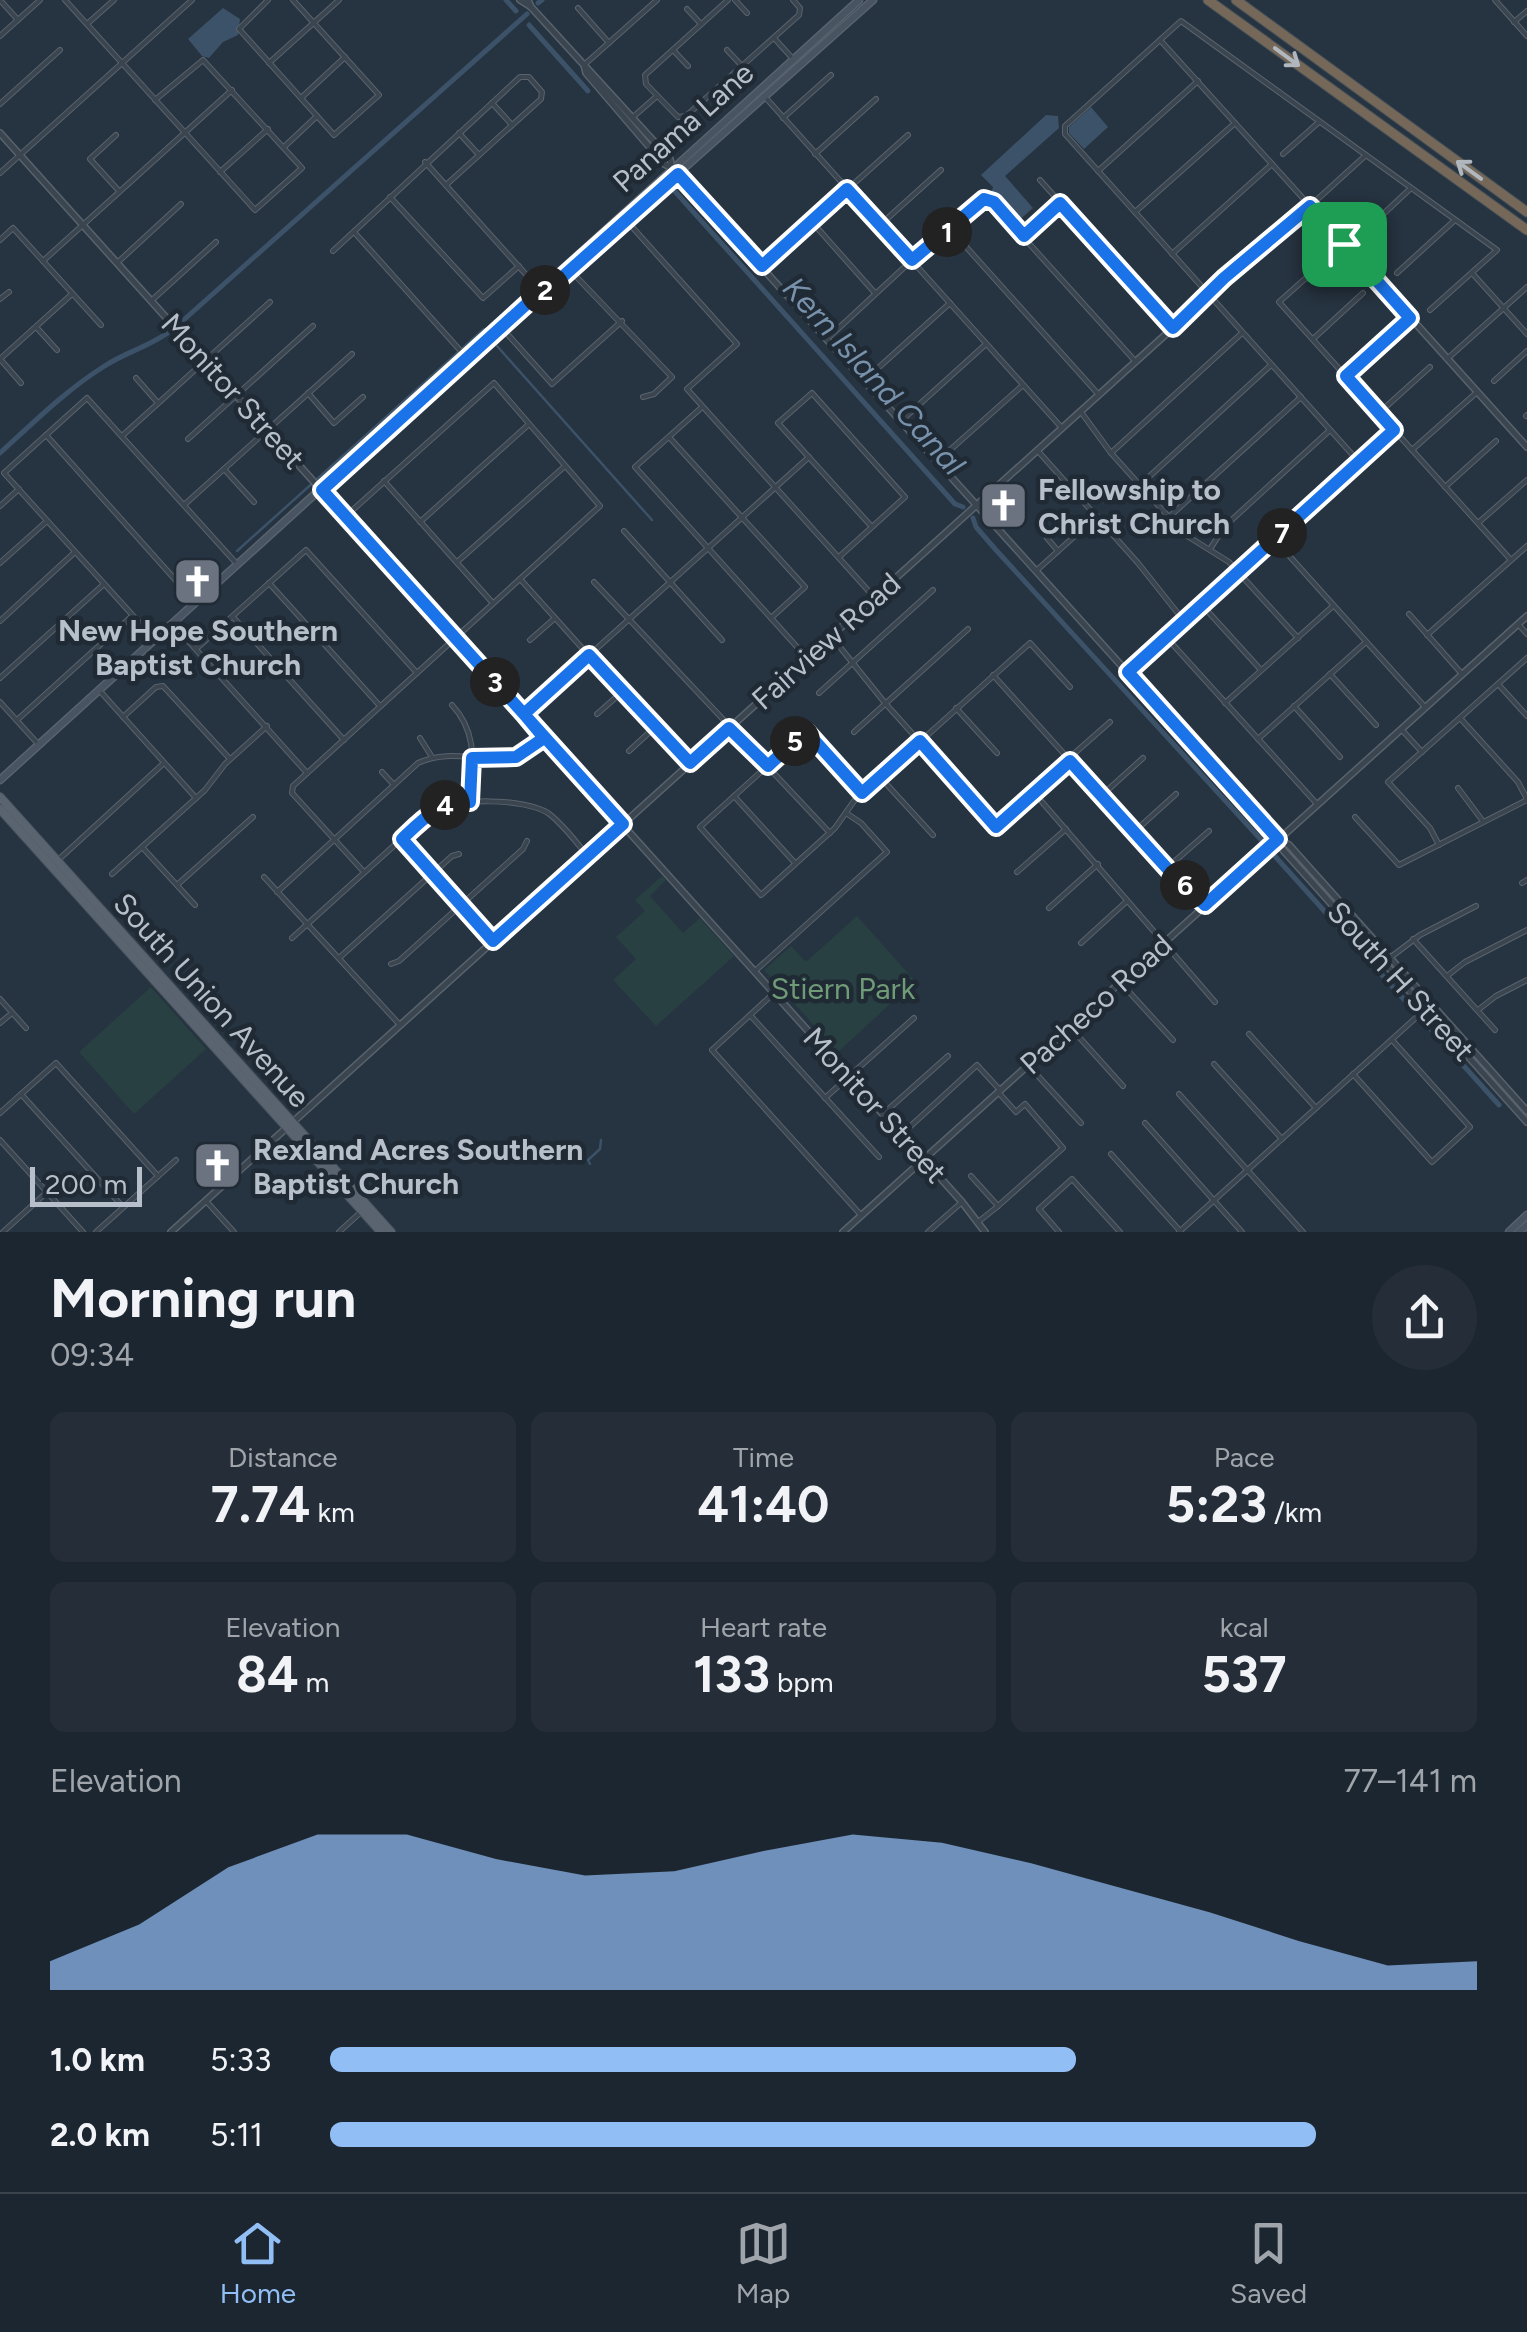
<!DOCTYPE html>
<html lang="en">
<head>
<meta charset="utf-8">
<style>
  :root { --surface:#1c2630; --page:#252e38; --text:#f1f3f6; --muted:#a0a5ab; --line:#3a434c; --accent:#91bef5 }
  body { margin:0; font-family:Figtree,sans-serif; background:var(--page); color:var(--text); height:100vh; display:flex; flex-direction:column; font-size:38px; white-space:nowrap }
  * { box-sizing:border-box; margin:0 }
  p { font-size:32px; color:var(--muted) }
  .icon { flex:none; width:55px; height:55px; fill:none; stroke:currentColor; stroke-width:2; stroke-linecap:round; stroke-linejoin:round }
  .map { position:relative; height:1232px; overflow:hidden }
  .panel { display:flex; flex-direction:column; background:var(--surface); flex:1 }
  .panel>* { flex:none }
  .scale { position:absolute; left:30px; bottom:25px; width:112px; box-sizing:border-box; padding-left:10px; border:5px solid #b7c0ca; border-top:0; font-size:28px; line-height:35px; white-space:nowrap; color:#b7c0ca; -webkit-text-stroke:8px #1f2a35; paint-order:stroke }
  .pin { position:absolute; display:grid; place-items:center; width:85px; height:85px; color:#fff; margin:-42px; border-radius:20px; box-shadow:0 5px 15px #0006 }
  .km { position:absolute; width:50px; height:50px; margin:-25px; border-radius:50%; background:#222; color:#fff; font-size:28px; line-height:50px; text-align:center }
  .round { display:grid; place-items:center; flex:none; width:105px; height:105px; border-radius:52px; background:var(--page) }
  .overview { display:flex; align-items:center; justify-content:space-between; height:170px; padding:0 50px }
  h1 { font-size:55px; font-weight:700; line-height:75px }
  .figures { display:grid; grid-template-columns:repeat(3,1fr); gap:15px; height:170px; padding:10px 50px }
  .figures div { display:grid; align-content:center; border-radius:15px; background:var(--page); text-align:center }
  .figures b { font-size:50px; font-weight:700 }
  .figures small { font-size:28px; font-weight:400 }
  .figures p { font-size:28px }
  .chart { height:280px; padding:20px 50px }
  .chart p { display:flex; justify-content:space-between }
  .chart svg { width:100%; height:180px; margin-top:10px; fill:var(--accent); opacity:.7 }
  ul { padding:0 50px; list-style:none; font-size:32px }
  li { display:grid; grid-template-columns:160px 120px 1fr; align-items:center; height:75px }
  li i { height:25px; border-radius:12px; background:var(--accent) }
  .dock { display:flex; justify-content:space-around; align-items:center; height:140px; border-top:2px solid var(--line); background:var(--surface); font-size:28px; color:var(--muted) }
  .dock a { display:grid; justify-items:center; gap:5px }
  .dock .on { color:var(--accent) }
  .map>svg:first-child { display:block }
  .green { fill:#284041 }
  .water { fill:#3c5268 }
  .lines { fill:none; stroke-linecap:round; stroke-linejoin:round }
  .stream { stroke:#3c5268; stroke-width:2.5 }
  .canal { stroke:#3c5268; stroke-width:5 }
  .minor-casing { stroke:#58636d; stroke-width:6 }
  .tertiary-casing { stroke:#58636d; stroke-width:8 }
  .secondary-casing { stroke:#58636d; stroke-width:9 }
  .primary-casing { stroke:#444e59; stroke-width:10 }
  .motorway-casing { stroke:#45505a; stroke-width:11 }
  .minor { stroke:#3b4550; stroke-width:4 }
  .tertiary { stroke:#3b4550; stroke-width:5 }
  .secondary { stroke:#495463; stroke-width:6 }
  .primary { stroke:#596470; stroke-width:8 }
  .motorway { stroke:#766858; stroke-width:9 }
  .oneway { stroke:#b0b7bf }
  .route-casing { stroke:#fff; stroke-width:20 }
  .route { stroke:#1a73e8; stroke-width:12 }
  .labels { text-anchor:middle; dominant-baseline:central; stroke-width:9; stroke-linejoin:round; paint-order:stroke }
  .street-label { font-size:30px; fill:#b7c0ca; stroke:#1f2a35 }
  .poi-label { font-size:30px; font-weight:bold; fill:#b7c0ca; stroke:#1f2a35; text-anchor:start }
  .park-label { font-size:30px; fill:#6f9b77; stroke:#1f2a35 }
  .water-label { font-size:32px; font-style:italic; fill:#7892ac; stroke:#1f2a35 }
</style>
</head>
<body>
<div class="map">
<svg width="1527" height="1232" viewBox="0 0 1527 1232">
  <rect width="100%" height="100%" fill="#263340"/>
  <g class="green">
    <path d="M662 876 666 880 650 896 683 933 700 918 734 956 656 1026 613 980 636 959 616 937 645 911 635 900Z"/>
    <path d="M857 916 915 981 838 1052 764 970 791 946 806 962Z"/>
    <path d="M151 987 206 1049 134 1114 79 1052Z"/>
  </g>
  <g class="water">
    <path d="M223 8 240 19 238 35 223 42 209 58 202 56 188 39Z"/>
    <path d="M1091 107 1108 127 1084 149 1069 133V127Z"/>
    <path d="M1046 115 1058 116 1059 128 1005 176 1033 208 1017 222 991 194 993 187 981 175Z"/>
  </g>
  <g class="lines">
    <g class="stream">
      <path d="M497 346 652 520"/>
      <path d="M237 551 484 329"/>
      <path d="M590 1164 588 1160 600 1149 601 1140"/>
    </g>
    <g class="canal">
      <path d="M506 0 516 11"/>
      <path d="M538 3 542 0"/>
      <path d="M529 25 588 91"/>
      <path d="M671 187 955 504 963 507"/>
      <path d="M178 325 527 14"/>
      <path d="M0 453C33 423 65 391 103 367 125 352 152 346 173 329"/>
      <path d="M973 518 976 527 996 550 1264 843"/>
      <path d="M1273 854 1499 1105"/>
    </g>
    <defs>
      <g id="minor">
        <path d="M0 0 18 20"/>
        <path d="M65 0 255 210 302 168 203 60 155 100"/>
        <path d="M268 0 239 29 334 135 379 95 293 0"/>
        <path d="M728 0 645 75 646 84 678 117 686 116 799 15 800 8 793 0"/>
        <path d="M735 0 747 13"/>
        <path d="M1495 0 1527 36"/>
        <path d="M578 8 609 43"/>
        <path d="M687 9 701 24"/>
        <path d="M1514 22 1527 11"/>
        <path d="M87 24 114 0"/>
        <path d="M0 36 40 0"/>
        <path d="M774 38 793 59"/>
        <path d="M1160 40 1310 206 1366 155"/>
        <path d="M673 50 688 66"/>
        <path d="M727 50 742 66"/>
        <path d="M269 63 339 0"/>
        <path d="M584 65 657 0"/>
        <path d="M765 97 1062 428"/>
        <path d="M301 98 345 57"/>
        <path d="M492 103 512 125"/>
        <path d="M0 104 60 50"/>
        <path d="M633 117 657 96"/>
        <path d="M783 118 831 75"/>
        <path d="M459 133 479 155"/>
        <path d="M116 135 90 159 119 191"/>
        <path d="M284 147 317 116"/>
        <path d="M815 154 876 99"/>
        <path d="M1283 154 1319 122"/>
        <path d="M425 162 539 289"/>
        <path d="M1098 171 1198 81"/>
        <path d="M220 172 268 129"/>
        <path d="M0 173 192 0"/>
        <path d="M1040 180 1173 328"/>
        <path d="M390 197 483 298 519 266"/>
        <path d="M1135 212 1235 123"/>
        <path d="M625 219 737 344 687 389 874 597"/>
        <path d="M812 222 875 293"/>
        <path d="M880 225 941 170"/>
        <path d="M950 229 1099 395"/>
        <path d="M354 232 467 358"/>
        <path d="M1362 234 1411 188"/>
        <path d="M1024 236 1060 203"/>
        <path d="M0 240 13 228 101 325"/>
        <path d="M1344 244 1279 302 1511 560"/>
        <path d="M333 251 520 77H529L542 92 541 99 446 185"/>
        <path d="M1172 254 1272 164"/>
        <path d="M43 261 232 90"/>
        <path d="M117 263 181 204"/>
        <path d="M762 266 908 135"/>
        <path d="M569 269 672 377 654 394 643 397"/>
        <path d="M1397 273 1455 220"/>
        <path d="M1472 273 1527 334"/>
        <path d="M0 299 9 292"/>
        <path d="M151 301 216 242"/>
        <path d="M501 327 552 384 622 321"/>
        <path d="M37 328 57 350"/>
        <path d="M827 339 911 261 988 198 1136 362"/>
        <path d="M1313 339 1363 293"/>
        <path d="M1447 359 1527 287"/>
        <path d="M877 369 950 303"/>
        <path d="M1346 376 1409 319"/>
        <path d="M136 378 158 403"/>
        <path d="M1494 381 1527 351"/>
        <path d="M21 383 0 359 72 294"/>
        <path d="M308 393 334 423 363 397"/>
        <path d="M701 408 635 467 807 658"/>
        <path d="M1081 412 1111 453 1184 534 1229 562 1298 638"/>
        <path d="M1379 413 1430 367"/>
        <path d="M1526 416 1527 415"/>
        <path d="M901 421 986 344"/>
        <path d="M46 435 196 603"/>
        <path d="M122 436 270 302"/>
        <path d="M669 437 805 587 771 618"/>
        <path d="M188 439 313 326"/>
        <path d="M950 450 1023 385"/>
        <path d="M1037 450 1138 563 1184 621"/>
        <path d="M1412 450 1476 393"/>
        <path d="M1111 453 1242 333"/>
        <path d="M1359 462 1065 134V126L1181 21 1497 250 1430 310"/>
        <path d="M224 469 254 502"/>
        <path d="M384 481 491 601"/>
        <path d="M1140 485 1271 365"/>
        <path d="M1445 487 1496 441"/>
        <path d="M184 505 352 354"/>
        <path d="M0 506 19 489"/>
        <path d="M346 516 494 383 600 506 293 786 292 793 364 872"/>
        <path d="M1169 517 1301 397"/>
        <path d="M420 522 528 425"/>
        <path d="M1478 523 1527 480"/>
        <path d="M624 531 722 640"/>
        <path d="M1047 538 1058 551"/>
        <path d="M1275 540 1425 707"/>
        <path d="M1210 549 1225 526 1330 430"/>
        <path d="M839 557 905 497 812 393 778 423 872 527"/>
        <path d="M457 562 565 466"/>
        <path d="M0 563 47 521"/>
        <path d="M1037 570 1097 516"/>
        <path d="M521 580 662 737 690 763"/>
        <path d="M594 582 830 833"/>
        <path d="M269 583 380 706"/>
        <path d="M1202 605 1261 670"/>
        <path d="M1409 614 1462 674"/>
        <path d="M233 617 344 740"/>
        <path d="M0 621 75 552"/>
        <path d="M173 624 307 773"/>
        <path d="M1518 624 1527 634"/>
        <path d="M1427 635 1527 546"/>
        <path d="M831 636 885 703 996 827 1070 761"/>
        <path d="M1166 637 1317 804"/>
        <path d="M155 640 4 473 87 398 236 563"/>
        <path d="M530 640 555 618"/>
        <path d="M196 649 306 550 417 673"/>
        <path d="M1128 673 1394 430"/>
        <path d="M1330 674 1376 725"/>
        <path d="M993 675 1174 876 1205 905"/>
        <path d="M0 678 104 584"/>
        <path d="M1498 684 1527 716"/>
        <path d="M99 690 196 798"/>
        <path d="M819 693 933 590"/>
        <path d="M0 702 39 745"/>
        <path d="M1225 703 1333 606"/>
        <path d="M452 705C479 734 472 765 470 802"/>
        <path d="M1294 706 1340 757"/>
        <path d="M956 708 997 753"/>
        <path d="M524 714 809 457"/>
        <path d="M597 714 622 692"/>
        <path d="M123 717 156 687 163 686 230 759"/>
        <path d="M1460 718 1518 782 1527 799"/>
        <path d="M17 720 132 616"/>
        <path d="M1402 730 1422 752"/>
        <path d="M854 732 968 629"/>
        <path d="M420 738 432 757"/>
        <path d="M1258 739 1366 642"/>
        <path d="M629 751 654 728"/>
        <path d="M1068 759 1110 722"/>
        <path d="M382 772 394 785"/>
        <path d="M880 777 933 835"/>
        <path d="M1458 788 1482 820"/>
        <path d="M862 793 806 731 700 827 761 895 835 828 854 801 1030 643 1070 687"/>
        <path d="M734 796 795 863"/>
        <path d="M1101 796 1143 758"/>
        <path d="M1042 802 1215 1002"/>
        <path d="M1355 817 1399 865 1527 800"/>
        <path d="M1134 832 1176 794"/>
        <path d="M403 840 493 941"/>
        <path d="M1439 845 1430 828 1388 782 1527 658"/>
        <path d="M142 847 195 905"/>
        <path d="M57 861 164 763"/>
        <path d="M1167 868 1209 831"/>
        <path d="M1017 872 1066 829"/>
        <path d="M112 874 205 790 225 764 267 726"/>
        <path d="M264 877 400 1025"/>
        <path d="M1522 883 1527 880"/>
        <path d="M177 885 253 817"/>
        <path d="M277 892 418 763C465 742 498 779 545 737"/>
        <path d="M1049 908 1098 864"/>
        <path d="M292 938 430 813C454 797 524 798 548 813 563 824 575 841 587 855"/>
        <path d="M1413 939 1495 1030"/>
        <path d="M1081 943 1127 901"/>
        <path d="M1391 957 1420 935 1476 906"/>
        <path d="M339 958 452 856 459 854"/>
        <path d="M391 964 399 961 523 849 527 841"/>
        <path d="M755 971 887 852 861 823 846 813"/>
        <path d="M1447 976 1465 962 1527 930"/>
        <path d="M1120 982 1173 1040"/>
        <path d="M774 993 712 1050 860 1214"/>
        <path d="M0 999 26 1028"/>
        <path d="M1478 1010 1496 996 1527 980"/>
        <path d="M750 1015 879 1157"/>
        <path d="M0 1023 12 1013"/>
        <path d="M1070 1027 1123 1086"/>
        <path d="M1249 1034 1316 1108"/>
        <path d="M1214 1064 1282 1139"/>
        <path d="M1028 1065 1081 1123"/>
        <path d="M1353 1074 1432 1162 1470 1127 1393 1041"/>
        <path d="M21 1094 123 1207"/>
        <path d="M1179 1094 1303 1232"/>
        <path d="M825 1098 914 1018"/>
        <path d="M0 1113 56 1063 158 1176"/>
        <path d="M883 1114 948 1056"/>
        <path d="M1145 1123 1242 1232"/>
        <path d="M902 1134 977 1065 1000 1090"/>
        <path d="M0 1140 83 1232"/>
        <path d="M1111 1154 1181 1232"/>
        <path d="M971 1176 998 1206 1063 1148 1025 1104 1016 1112 998 1092"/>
        <path d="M207 1202 234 1232"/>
        <path d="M978 1222 997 1207"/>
        <path d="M3 1232 47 1192"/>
        <path d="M96 1232 176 1160"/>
        <path d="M339 1232 362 1211"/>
        <path d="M928 1232 962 1202"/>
        <path d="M1059 1232 1039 1209 1072 1179 1120 1232"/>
        <path d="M1179 1232 1431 1004"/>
      </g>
      <g id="tertiary">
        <path d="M520 0 531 7 528 0"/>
        <path d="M531 7 670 159 672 168"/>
        <path d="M584 65 586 73 664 164 672 168 1278 839 1283 850 1527 1122"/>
        <path d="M0 133 962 1202 985 1232"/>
        <path d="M1280 840 1289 845 1527 1111"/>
        <path d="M171 1232 1195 308 1224 278 1310 206 1527 447"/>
        <path d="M843 1232 1527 616"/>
      </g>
      <g id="secondary">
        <path d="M541 291 549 288 873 0"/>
        <path d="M0 780 859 0"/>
        <path d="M1509 1232 1527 1215"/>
        <path d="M1519 1232 1527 1225"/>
      </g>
      <g id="primary">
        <path d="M0 797 391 1232"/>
        <path d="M0 809 381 1232"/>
      </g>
      <g id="motorway">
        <path d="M1208 0 1527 230"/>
        <path d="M1236 0 1527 212"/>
      </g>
    </defs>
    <use href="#minor" class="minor-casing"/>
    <use href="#tertiary" class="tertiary-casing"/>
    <use href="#secondary" class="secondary-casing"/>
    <use href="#primary" class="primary-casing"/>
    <use href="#motorway" class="motorway-casing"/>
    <use href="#minor" class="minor"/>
    <use href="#tertiary" class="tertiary"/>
    <use href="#secondary" class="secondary"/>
    <use href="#primary" class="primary"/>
    <use href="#motorway" class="motorway"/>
  </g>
  <defs><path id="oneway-shaft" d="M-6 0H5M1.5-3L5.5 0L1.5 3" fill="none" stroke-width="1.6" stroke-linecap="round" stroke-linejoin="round" transform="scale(2.5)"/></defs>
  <g class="oneway">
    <use href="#oneway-shaft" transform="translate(1287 57) rotate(36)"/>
    <use href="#oneway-shaft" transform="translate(1469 170) rotate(-144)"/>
  </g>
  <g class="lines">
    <defs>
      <path id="route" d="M1344 244 1310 206 1224 278 1173 328 1060 203 1024 236 994 202 984 199 912 260 847 189 762 266 678 174 550 288 541 291 322 490 623 824 493 941 402 839C423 819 439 801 470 802L472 758 516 757 544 738 524 714 589 655 690 763 729 728 768 766 806 731 862 793 920 741 996 827 1070 761 1174 876 1205 905 1278 839 1128 672 1394 430 1346 376 1410 318 1344 244"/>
    </defs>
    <use href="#route" class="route-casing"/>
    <use href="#route" class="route"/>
  </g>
  <defs>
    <symbol id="church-square" viewBox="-11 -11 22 22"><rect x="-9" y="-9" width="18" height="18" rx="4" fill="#6b7280" stroke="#1f2a35"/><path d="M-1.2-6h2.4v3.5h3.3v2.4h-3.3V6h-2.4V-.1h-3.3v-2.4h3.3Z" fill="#fff"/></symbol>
  </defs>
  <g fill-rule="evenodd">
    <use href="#church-square" x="976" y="478" width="55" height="55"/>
    <use href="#church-square" x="170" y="554" width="55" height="55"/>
    <use href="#church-square" x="190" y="1138" width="55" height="55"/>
  </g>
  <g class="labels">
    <g class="street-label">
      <text transform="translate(683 127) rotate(-42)">Panama Lane</text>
      <text transform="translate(233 391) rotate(48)">Monitor Street</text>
      <text transform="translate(826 641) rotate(-42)">Fairview Road</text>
      <text transform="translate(1401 981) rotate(48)">South H Street</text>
      <text transform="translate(212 1000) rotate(48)">South Union Avenue</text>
      <text transform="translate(1096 1004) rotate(-42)">Pacheco Road</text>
      <text transform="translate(875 1105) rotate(48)">Monitor Street</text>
    </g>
    <g class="poi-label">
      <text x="1038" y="489">Fellowship to<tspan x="1038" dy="34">Christ Church</tspan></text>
      <text x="198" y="630" text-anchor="middle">New Hope Southern<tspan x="198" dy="34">Baptist Church</tspan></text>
      <text x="253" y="1149">Rexland Acres Southern<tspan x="253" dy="34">Baptist Church</tspan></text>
    </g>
    <g class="park-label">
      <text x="843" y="988">Stiern Park</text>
    </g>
    <g class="water-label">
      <text transform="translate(874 376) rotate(48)">Kern Island Canal</text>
    </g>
  </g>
</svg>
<div class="scale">200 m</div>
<div class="pin" style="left:1344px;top:244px;background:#1e9e55"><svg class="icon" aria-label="arrive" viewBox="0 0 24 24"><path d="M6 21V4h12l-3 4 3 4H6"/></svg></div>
<b class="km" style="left:947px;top:232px">1</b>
<b class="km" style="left:545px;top:290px">2</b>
<b class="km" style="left:495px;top:682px">3</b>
<b class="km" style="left:445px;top:805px">4</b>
<b class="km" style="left:795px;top:741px">5</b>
<b class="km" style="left:1185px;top:885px">6</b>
<b class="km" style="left:1282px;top:533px">7</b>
</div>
<section class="panel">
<div class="overview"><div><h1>Morning run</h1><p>09:34</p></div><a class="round"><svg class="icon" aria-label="share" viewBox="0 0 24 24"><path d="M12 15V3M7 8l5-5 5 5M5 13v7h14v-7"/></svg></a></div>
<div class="figures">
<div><p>Distance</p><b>7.74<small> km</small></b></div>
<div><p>Time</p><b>41:40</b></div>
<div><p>Pace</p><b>5:23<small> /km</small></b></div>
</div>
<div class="figures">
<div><p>Elevation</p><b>84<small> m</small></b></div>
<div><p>Heart rate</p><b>133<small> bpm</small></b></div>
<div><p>kcal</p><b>537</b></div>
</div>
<div class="chart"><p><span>Elevation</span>77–141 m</p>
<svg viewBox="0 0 160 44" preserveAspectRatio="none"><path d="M0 44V37L10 28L20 14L30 6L40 6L50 12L60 16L70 15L80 10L90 6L100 8L110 13L120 19L130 25L140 32L150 38L160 37V44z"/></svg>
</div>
<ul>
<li><b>1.0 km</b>5:33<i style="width:65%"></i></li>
<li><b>2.0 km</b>5:11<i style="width:86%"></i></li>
</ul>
</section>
<nav class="dock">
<a class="on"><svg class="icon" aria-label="home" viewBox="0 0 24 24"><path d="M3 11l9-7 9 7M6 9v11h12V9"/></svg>Home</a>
<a><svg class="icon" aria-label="map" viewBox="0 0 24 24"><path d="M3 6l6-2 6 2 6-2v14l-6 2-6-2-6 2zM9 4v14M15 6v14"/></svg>Map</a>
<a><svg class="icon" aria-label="saved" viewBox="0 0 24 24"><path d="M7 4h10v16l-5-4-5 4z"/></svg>Saved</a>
</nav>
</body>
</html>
